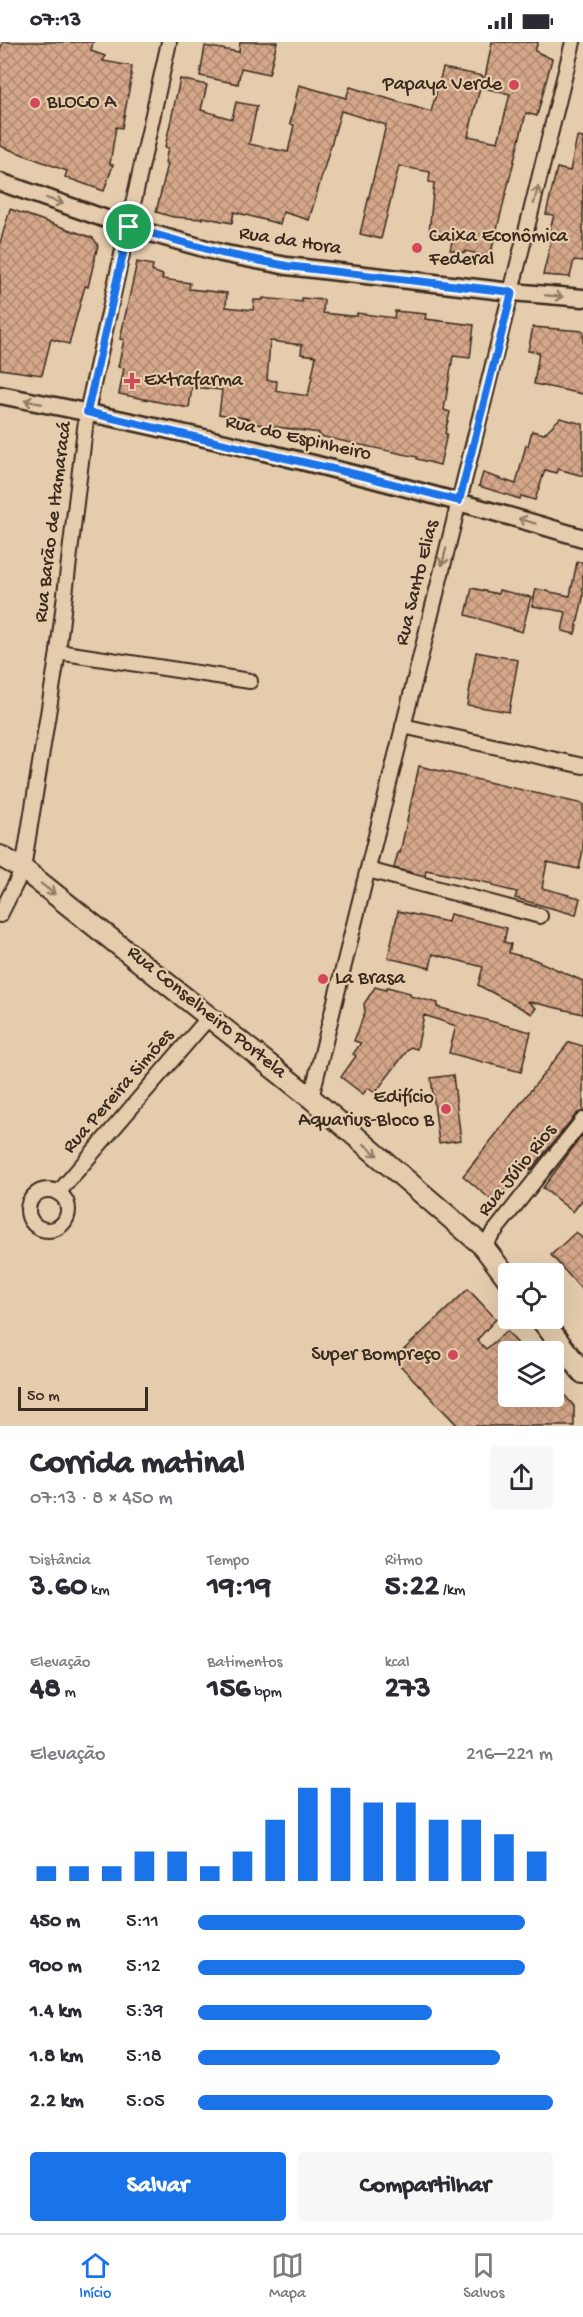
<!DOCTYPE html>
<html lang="pt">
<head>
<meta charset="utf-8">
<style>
  :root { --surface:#fff; --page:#f7f7f7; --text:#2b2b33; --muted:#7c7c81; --line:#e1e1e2; --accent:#1a73e8 }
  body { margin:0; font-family:"Gochi Hand",sans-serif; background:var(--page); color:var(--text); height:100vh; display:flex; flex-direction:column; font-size:22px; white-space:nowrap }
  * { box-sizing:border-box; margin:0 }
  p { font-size:20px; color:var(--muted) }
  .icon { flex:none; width:33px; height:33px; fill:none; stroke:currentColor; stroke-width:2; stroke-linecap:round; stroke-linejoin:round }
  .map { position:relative; height:1384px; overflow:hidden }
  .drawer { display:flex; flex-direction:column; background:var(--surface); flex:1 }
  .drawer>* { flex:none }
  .fabs { position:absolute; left:498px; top:1221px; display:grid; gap:12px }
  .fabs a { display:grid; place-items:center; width:66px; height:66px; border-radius:6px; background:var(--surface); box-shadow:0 6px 24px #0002; font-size:30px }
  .scale { position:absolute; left:18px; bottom:15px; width:130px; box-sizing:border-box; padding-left:6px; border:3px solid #3b2a1e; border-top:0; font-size:16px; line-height:21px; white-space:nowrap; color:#3b2a1e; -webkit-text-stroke:4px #e5ccad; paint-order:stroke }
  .pin { position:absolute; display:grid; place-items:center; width:51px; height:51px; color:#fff; margin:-26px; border:3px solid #fff; border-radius:50%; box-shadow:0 2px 6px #0007 }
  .round { display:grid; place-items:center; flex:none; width:63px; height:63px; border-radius:6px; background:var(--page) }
  .headline { display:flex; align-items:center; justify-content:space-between; height:102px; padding:0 30px }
  h1 { font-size:33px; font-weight:700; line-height:45px }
  .stats { display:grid; grid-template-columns:repeat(3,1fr); gap:9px; height:102px; padding:6px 30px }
  .stats div { display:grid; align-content:center }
  .stats b { font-size:30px; font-weight:700 }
  .stats small { font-size:16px; font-weight:400 }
  .stats p { font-size:16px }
  .chart { height:168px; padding:12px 30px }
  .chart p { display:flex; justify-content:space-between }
  .chart svg { width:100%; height:108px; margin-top:6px; stroke:var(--accent); stroke-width:6 }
  .cta { display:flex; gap:12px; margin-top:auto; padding:12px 30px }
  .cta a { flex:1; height:69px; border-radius:6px; background:var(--accent); color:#fff; font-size:24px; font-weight:700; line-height:69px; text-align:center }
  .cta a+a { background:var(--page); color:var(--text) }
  ul { padding:0 30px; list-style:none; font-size:20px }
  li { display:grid; grid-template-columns:96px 72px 1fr; align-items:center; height:45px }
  li i { height:15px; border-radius:8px; background:var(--accent) }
  .status { display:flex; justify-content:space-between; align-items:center; height:42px; padding:0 30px; background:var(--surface); direction:ltr }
  .status svg { height:16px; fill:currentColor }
  .menu { display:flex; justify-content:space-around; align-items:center; height:84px; border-top:2px solid var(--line); background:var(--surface); font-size:16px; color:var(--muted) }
  .menu a { display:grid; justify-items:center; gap:3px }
  .menu .selected { color:var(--accent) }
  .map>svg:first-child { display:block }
  .building { fill:url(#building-cross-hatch); stroke:#3b2a1e; stroke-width:1.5; fill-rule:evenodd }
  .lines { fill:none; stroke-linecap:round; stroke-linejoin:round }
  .minor-casing { stroke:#3b2a1e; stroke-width:18 }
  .tertiary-casing { stroke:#3b2a1e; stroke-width:21 }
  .secondary-casing { stroke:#3b2a1e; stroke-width:24 }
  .minor { stroke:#e5ccad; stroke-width:14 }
  .tertiary { stroke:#e5ccad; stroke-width:16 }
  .secondary { stroke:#e5ccad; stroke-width:20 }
  .oneway { stroke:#907b66 }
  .route-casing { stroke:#fff; stroke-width:12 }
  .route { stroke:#1a73e8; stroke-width:8 }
  .poi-dot { fill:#d1495b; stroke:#e5ccad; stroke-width:2 }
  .labels { text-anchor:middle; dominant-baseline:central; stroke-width:4.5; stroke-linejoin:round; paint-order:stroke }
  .poi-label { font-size:20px; fill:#3b2a1e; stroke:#e5ccad; text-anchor:start }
  .street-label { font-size:20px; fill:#3b2a1e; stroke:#e5ccad }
</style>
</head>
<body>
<div class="status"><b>07:13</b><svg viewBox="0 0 49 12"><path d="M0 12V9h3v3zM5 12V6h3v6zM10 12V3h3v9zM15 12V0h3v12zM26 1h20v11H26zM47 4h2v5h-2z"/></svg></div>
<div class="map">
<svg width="583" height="1384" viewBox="0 0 583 1384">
  <defs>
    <pattern id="building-cross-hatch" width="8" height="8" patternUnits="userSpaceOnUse" patternTransform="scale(1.5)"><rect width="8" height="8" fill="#d5a78a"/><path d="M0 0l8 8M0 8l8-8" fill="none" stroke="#ae8870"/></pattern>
  </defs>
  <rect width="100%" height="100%" fill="#e5ccad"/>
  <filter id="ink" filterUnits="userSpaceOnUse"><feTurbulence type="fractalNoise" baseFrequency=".0167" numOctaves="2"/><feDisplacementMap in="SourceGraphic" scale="12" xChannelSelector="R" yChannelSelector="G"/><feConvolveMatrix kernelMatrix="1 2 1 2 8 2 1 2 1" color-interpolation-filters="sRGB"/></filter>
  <g filter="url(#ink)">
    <g class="building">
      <path d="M3 0H93L91 9 105 14 103 19 132 24 131 32H132L122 86 116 85 110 122 113 123 104 149 65 135 67 129 0 104V8Z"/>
      <path d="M240 0H277L269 32 241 26 238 42 200 34 205 4 239 10Z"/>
      <path d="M492 0H538L535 9 552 17 537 74 526 71 490 215 466 209 465 211 450 208 453 195 429 191 434 141 429 140 430 130 399 124 381 197 360 192 386 83 341 69 309 178 283 170 280 182 234 170 232 181 202 175V177L173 175 156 170 168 122 165 121 168 106 165 105 180 37 207 43 201 68 232 77 236 60 257 64 249 102 288 110 294 83 290 82 299 43 346 56 350 45 431 70 443 26 483 34 468 94 498 100 510 52 483 46Z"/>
      <path d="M577 95 583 96V219L574 218 570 235 543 233 551 199 547 198 554 173 546 172 557 126 570 129Z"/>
      <path d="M10 167 93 196 98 203 88 245 85 244 69 302 51 297 42 333 0 327V201Z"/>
      <path d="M137 220 153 223 152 229 163 233 162 237 190 241 189 247 227 251 226 265 253 268 254 258H263V256L302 260V256L324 258 323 271 351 274H357V271L394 276 395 269 426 272 425 277 474 283 470 316 453 314 444 368 450 370 445 391 447 392 440 423 417 417V415L319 394V391L250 381V377L219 372 222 348 192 345 189 366 119 352 124 326 118 325 124 298 120 297ZM270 299 302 303 301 312 316 314 308 354 276 349 277 339 267 338Z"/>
      <path d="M533 285 583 289V352L534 342 539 310 528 309Z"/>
      <path d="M560 376 583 382V434L558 427 557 431 545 428 535 458 521 454 520 457 479 444 483 431 516 442 526 403 528 404 532 389 544 392Z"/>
      <path d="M577 520H583V556L575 592 562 589 566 570 532 564 536 547 570 554Z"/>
      <path d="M472 546 498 552 499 548 531 555 522 590 466 573Z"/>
      <path d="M476 610 518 618 509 670 467 663Z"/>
      <path d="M419 724 583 762V808L579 827 547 820 542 846 580 856 576 873 515 856 517 850 492 844 493 842 426 828 425 834 394 826 398 810 400 811Z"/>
      <path d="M398 869 448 880 450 872 507 886 504 900 511 902 509 911 533 917 583 939V972L527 959 536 966 532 972 478 943 483 925 433 912 430 926 388 916Z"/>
      <path d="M375 945 386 948 387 945 410 951V954L438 961 437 965 531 990 521 1030 449 1011 456 984 424 973 417 1007 410 1005 375 1051 368 1046 363 1052 341 1035 356 1014 353 1012 361 1001 354 999 365 970 364 962Z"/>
      <path d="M569 1000 583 1004V1069L576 1072 531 1128 524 1123 495 1161 463 1134Z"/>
      <path d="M453 1033 461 1098 439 1101 431 1036Z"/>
      <path d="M583 1092V1157L573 1170 543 1146Z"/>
      <path d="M576 1190 583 1197V1249L551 1213Z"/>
      <path d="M468 1247 496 1277 477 1298 486 1307 507 1289 525 1310H508V1354H554V1341L574 1364V1384H458L394 1317Z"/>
    </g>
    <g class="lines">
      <defs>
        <g id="minor">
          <path d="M58 610 250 639"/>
          <path d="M403 684 583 724"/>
          <path d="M368 828 540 874"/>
          <path d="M0 873 23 827 58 610 87 370 169 0"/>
          <path d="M311 1056 573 0"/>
          <circle cx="48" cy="1168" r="20"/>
          <path d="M58 1151 210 974"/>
          <path d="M483 1204 583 1078"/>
        </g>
        <g id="tertiary">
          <path d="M0 140 129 185 221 211 287 224 512 250 583 256"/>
          <path d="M0 353C197 391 391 438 583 496"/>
        </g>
        <g id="secondary">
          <path d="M0 814 23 827 311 1056 483 1204 508 1237"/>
          <path d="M540 1276 583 1331"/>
        </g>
      </defs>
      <use href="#minor" class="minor-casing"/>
      <use href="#tertiary" class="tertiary-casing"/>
      <use href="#secondary" class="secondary-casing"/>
      <use href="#minor" class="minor"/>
      <use href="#tertiary" class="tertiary"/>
      <use href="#secondary" class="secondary"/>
    </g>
    <defs><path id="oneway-shaft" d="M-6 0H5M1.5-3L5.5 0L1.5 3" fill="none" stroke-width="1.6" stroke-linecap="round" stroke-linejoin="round" transform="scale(1.5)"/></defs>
    <g class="oneway">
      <use href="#oneway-shaft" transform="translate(536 153) rotate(-76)"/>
      <use href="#oneway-shaft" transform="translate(55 159) rotate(19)"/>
      <use href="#oneway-shaft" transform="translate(554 254) rotate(5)"/>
      <use href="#oneway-shaft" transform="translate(33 360) rotate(-169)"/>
      <use href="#oneway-shaft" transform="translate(527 479) rotate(-163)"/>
      <use href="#oneway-shaft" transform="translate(444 515) rotate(104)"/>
      <use href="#oneway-shaft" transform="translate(48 847) rotate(38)"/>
      <use href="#oneway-shaft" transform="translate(371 1108) rotate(41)"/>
    </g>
  </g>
  <g class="lines" filter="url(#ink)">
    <defs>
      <path id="route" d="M129 185 221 211 287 224 512 250 459 459 363 434 87 370Z"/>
    </defs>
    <use href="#route" class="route-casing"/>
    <use href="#route" class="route"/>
  </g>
  <g class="poi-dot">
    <circle cx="514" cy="43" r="6"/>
    <circle cx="35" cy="61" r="6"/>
    <circle cx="417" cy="206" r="6"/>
    <path d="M129 330h6v6h6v6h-6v6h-6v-6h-6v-6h6z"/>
    <circle cx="323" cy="937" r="6"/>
    <circle cx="446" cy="1067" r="6"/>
    <circle cx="453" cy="1313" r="6"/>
  </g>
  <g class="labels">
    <g class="poi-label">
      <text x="502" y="43" text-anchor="end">Papaya Verde</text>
      <text x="47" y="61">BLOCO A</text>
      <text x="429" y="195">Caixa Econômica<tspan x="429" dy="23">Federal</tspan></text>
      <text x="144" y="339">Extrafarma</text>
      <text x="335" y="937">La Brasa</text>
      <text x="434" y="1056" text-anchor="end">Edifício<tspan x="434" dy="23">Aquarius-Bloco B</tspan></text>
      <text x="441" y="1313" text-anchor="end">Super Bompreço</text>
    </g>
    <g class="street-label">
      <text transform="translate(290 200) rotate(9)">Rua da Hora</text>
      <text transform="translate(298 397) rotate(13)">Rua do Espinheiro</text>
      <text transform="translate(54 480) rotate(-83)">Rua Barão de Itamaracá</text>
      <text transform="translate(418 541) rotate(-76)">Rua Santo Elias</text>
      <text transform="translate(206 971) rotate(39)">Rua Conselheiro Portela</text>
      <text transform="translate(119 1050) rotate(-49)">Rua Pereira Simões</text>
      <text transform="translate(518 1129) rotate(-51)">Rua Júlio Rios</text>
    </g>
  </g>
</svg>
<div class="fabs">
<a><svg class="icon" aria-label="locate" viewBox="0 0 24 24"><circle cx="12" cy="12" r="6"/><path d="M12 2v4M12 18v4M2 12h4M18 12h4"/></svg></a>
<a><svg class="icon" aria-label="layers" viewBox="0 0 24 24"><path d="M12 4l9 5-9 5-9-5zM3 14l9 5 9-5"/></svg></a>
</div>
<div class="scale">50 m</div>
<div class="pin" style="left:129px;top:185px;background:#1e9e55"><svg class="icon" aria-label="arrive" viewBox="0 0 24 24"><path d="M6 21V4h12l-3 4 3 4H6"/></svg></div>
</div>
<section class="drawer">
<div class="headline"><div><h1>Corrida matinal</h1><p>07:13 · 8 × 450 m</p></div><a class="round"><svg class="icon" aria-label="share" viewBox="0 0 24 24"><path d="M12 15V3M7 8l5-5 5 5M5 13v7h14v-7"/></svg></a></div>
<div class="stats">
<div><p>Distância</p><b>3.60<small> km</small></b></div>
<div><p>Tempo</p><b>19:19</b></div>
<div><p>Ritmo</p><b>5:22<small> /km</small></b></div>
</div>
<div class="stats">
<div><p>Elevação</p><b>48<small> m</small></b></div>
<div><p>Batimentos</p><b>156<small> bpm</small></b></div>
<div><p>kcal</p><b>273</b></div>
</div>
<div class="chart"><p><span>Elevação</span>216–221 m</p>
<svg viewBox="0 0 160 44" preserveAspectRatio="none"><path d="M5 44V38M15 44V38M25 44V38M35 44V32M45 44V32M55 44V38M65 44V32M75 44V19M85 44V6M95 44V6M105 44V12M115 44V12M125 44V19M135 44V19M145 44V25M155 44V32"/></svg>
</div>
<ul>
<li><b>450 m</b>5:11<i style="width:92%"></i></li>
<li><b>900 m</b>5:12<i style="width:92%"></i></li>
<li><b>1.4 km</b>5:39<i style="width:66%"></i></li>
<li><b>1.8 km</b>5:18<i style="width:85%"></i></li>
<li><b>2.2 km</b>5:05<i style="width:100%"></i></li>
</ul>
<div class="cta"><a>Salvar</a><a>Compartilhar</a></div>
</section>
<nav class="menu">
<a class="selected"><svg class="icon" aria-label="home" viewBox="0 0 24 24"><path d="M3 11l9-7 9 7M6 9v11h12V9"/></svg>Início</a>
<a><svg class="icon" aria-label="map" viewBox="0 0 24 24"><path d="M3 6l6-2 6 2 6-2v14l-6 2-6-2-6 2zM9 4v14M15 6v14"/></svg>Mapa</a>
<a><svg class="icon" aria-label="saved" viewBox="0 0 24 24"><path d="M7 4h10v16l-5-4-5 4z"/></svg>Salvos</a>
</nav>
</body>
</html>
